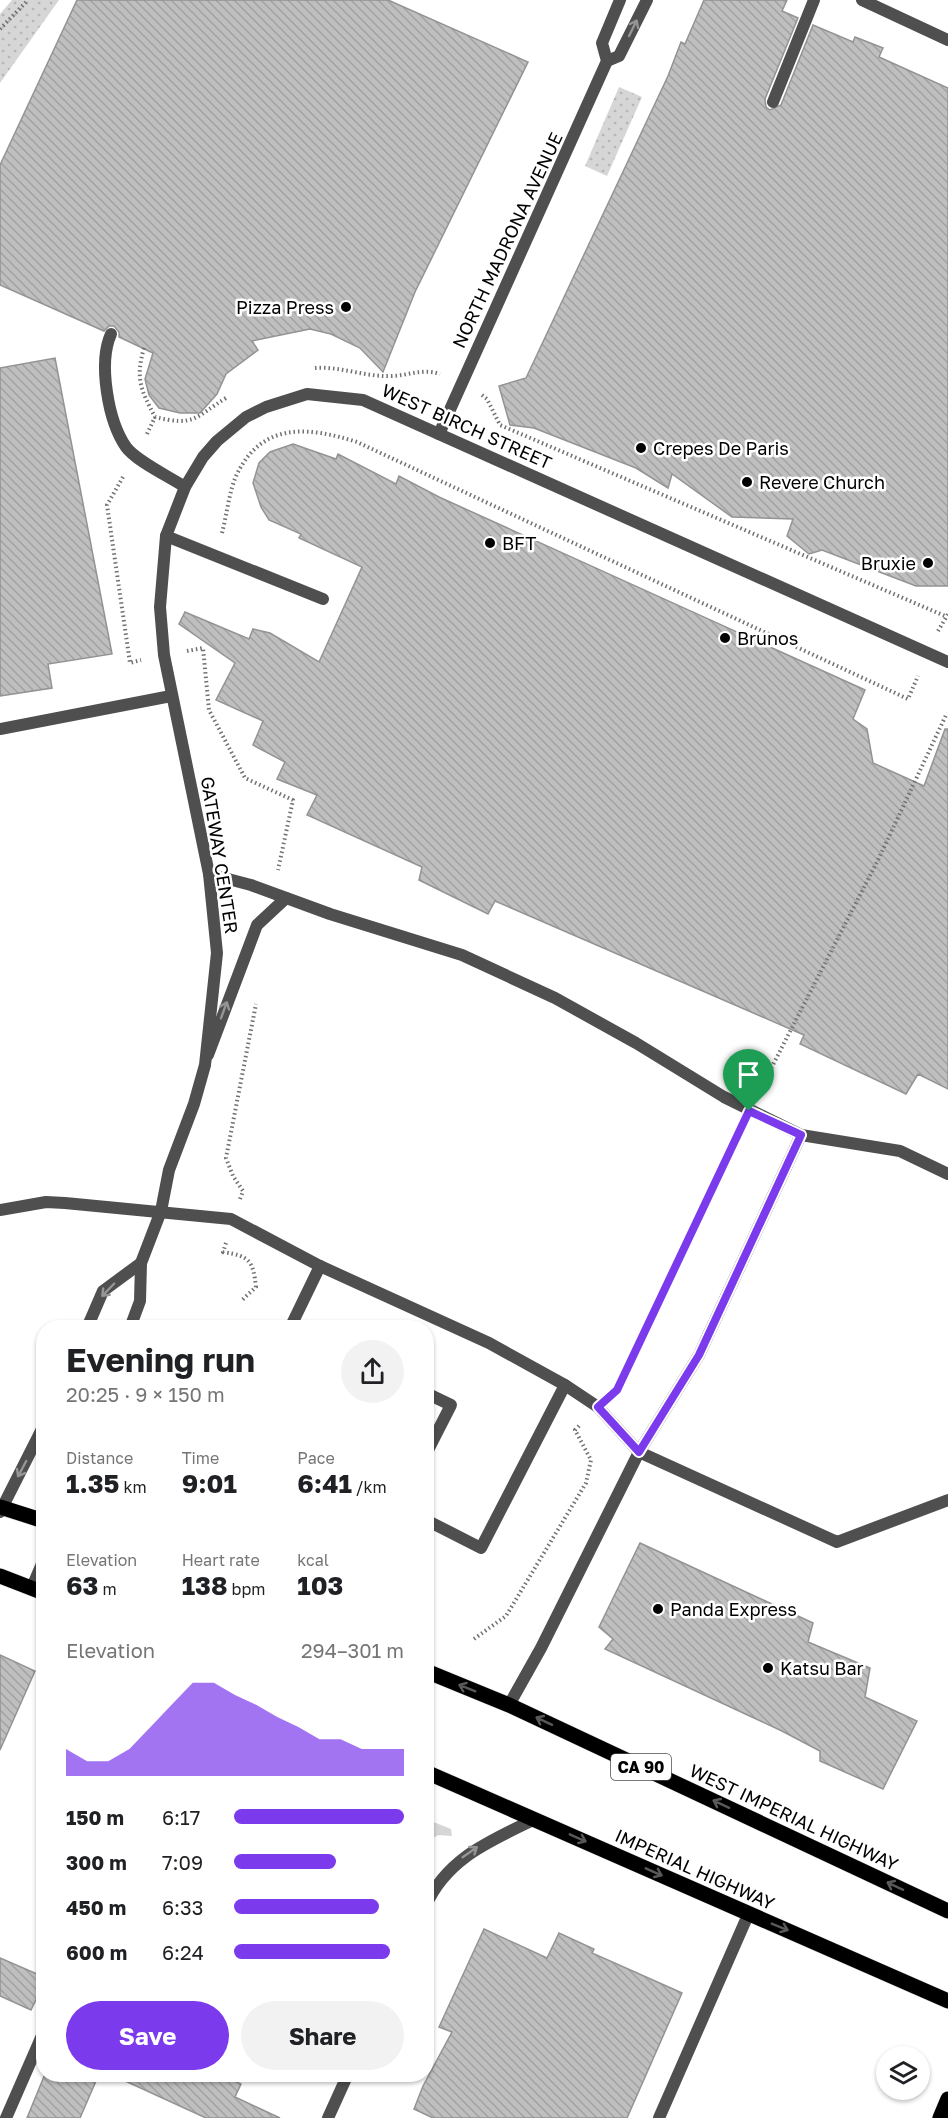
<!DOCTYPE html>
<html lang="en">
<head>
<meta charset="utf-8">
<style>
  :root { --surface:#fff; --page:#f2f2f2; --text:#202124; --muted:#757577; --accent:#7c3aed }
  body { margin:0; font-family:"Golos Text",sans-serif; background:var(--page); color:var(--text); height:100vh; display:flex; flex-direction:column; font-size:22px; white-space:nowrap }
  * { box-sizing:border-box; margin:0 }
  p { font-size:20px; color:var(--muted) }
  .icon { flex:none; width:33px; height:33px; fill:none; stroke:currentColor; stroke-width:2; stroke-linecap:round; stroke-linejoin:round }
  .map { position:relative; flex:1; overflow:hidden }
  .panel { position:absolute; left:36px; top:1320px; width:398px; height:762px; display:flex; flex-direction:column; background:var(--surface); border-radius:24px; box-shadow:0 2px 4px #0004 }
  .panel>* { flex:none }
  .tools { position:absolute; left:876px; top:2046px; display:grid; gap:12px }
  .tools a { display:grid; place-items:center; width:54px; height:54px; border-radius:50%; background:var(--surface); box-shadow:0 2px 4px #0004; font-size:30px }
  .pin { position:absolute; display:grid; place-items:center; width:51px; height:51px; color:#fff; margin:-62px -26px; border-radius:50% 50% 50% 0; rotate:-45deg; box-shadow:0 0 6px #0007 }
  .pin .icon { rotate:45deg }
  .round { display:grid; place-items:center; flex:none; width:63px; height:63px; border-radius:32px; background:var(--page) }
  .summary { display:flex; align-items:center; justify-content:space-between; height:102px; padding:0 30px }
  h1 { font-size:33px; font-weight:700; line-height:45px }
  .stats { display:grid; grid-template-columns:repeat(3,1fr); gap:9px; height:102px; padding:6px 30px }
  .stats div { display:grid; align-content:center }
  .stats b { font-size:26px; font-weight:700 }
  .stats small { font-size:16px; font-weight:400 }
  .stats p { font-size:16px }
  .chart { height:168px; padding:12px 30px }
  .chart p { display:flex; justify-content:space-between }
  .chart svg { width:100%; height:108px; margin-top:6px; fill:var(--accent); opacity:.7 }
  .primary-button { display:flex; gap:12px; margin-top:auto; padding:12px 30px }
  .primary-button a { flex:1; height:69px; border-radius:36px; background:var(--accent); color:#fff; font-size:24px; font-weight:700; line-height:69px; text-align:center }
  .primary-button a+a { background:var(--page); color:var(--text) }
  ul { padding:0 30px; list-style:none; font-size:20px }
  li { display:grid; grid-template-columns:96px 72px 1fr; align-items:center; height:45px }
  li i { height:15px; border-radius:8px; background:var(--accent) }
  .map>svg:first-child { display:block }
  .grass { fill:url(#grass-tufts) }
  .park { fill:url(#park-dots) }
  .building { fill:url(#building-back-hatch); stroke:#939393; stroke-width:1.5 }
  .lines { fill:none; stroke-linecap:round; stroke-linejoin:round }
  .primary-casing { stroke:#dbdbdb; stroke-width:16 }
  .path { stroke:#717171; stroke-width:4; stroke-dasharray:1.5 3; stroke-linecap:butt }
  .service { stroke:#4f4f4f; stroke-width:12 }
  .minor { stroke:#4f4f4f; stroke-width:12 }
  .primary { stroke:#000; stroke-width:15 }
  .oneway { stroke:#959595 }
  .oneway2 { stroke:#595959 }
  .route-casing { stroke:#fff; stroke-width:12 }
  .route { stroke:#7c3aed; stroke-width:8 }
  .poi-dot { fill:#000; stroke:#fff; stroke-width:2 }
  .labels { text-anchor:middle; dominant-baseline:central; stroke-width:5; stroke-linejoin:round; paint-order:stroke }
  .shield { fill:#fff; stroke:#4c4c4c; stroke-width:1.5 }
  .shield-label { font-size:16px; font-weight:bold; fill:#000 }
  .street-label { font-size:18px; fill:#000; stroke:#fff }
  .poi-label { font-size:18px; fill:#000; stroke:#fff; text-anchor:start }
</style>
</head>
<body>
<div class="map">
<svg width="948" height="2118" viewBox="0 0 948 2118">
  <defs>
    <pattern id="grass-tufts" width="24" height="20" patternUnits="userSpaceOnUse" patternTransform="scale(1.5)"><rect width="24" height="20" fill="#d6d6d6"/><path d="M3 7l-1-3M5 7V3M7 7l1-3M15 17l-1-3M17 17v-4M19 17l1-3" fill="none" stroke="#b6b6b6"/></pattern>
    <pattern id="park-dots" width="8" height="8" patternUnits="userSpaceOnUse" patternTransform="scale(1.5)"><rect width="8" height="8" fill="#d6d6d6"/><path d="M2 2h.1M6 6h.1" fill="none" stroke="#b6b6b6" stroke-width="1.8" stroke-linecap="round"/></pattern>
    <pattern id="building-back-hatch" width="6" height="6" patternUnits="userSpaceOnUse" patternTransform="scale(1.5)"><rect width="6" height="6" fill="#bfbfbf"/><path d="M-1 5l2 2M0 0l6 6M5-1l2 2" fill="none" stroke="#a2a2a2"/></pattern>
  </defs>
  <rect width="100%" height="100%" fill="#fff"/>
  <path class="grass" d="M426 1819 451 1829 452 1836 439 1835 426 1840Z"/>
  <g class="park">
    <path d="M12 0H59L0 83V14Z"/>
    <path d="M619 87 642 97 607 176 585 166Z"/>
  </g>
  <g class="building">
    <path d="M77 0H388L528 62 415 292 383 372 360 348 331 334 310 329 252 341 258 350 226 374 217 394 200 413H180L159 408 149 395 145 379 153 353 119 337V332L114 326H109L104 331 0 285V165Z"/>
    <path d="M704 0H787L782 11 798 18 765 99 766 107 770 110 781 105 813 25 853 42 855 37 883 48 879 57 948 88V586H916L822 550 809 554 787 536 793 519 732 517 672 474 668 488 636 468 534 428 510 425 499 386 526 378 668 76 681 42 685 44Z"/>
    <path d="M55 358 112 654 48 664 52 688 0 696V368Z"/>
    <path d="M293 444 336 459 338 454 396 484 399 476 439 497 865 690 853 719 867 729 873 763 924 786 945 729H948V1089L918 1074 906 1094 800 1044 804 1035 495 901 488 914 419 880 422 867 307 815 317 795 277 779 285 762 253 745 263 721 216 700 235 663 179 624 185 612 249 639 253 629 270 633 319 662 362 567 299 538 301 534 269 520 261 507 253 483 259 463 270 452Z"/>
    <path d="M640 1543 813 1623 808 1642 870 1668 865 1697 917 1721 883 1789 820 1761V1751L782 1731 605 1649 613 1639 599 1627Z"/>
    <path d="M0 1655 35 1671 0 1750Z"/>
    <path d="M484 1929 547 1958 559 1933 594 1949 592 1953 682 1993 627 2118H433L414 2109 423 2086 452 2032 439 2027Z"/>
    <path d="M0 1958 44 1977V1983L31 2010 0 1996Z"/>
    <path d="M45 2074H99L80 2118H27Z"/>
    <path d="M110 2074H220L241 2084 235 2097 280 2118H206Z"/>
  </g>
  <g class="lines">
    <defs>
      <g id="primary">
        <path d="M0 1507 44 1521"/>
        <path d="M0 1576 44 1593"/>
        <path d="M426 1671 509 1705 948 1911"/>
        <path d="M426 1772 948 2001"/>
        <path d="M940 2118 948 2099"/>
      </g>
    </defs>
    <use href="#primary" class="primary-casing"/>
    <g class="path">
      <path d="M0 29 28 0"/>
      <path d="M144 348C135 379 141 390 155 417 195 427 195 417 226 398"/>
      <path d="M315 368C340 366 365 377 390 376 408 376 422 368 440 374"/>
      <path d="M482 395 487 399 500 425 945 616"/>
      <path d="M147 434 155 417"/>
      <path d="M123 477 107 505 130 663 141 660"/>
      <path d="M222 533C227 514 229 491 237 474 263 421 309 427 357 442L908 699 918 676"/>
      <path d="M938 631 948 614"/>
      <path d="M187 651 203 648 209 710 245 778 293 800 278 870"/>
      <path d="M761 1088 878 860 947 713"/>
      <path d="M240 1199 243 1191 233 1176 226 1158 256 1004"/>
      <path d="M226 1243 223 1252C250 1256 253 1261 256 1287L241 1301"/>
      <path d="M616 1391 739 1132"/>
      <path d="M474 1639 506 1616 586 1483 591 1460 575 1430 580 1425"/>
    </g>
    <g class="service">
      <path d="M111 334C98 363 108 421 126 447 136 461 170 477 185 487"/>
      <path d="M166 536 323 599"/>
      <path d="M0 729 171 696"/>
      <path d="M209 874 251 885 330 914 462 955 555 998 636 1043 724 1097 801 1135 900 1151 948 1174"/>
      <path d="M208 1055 257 925 286 898"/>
      <path d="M0 1210 46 1202 65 1203 231 1219 320 1266 489 1343 565 1385 598 1407 639 1452 837 1542 948 1500"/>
      <path d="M290 1328 320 1266"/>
      <path d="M426 1393 451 1405 426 1454"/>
      <path d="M426 1520 481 1548 565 1385"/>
      <path d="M509 1705 541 1648 639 1452 699 1355 801 1135"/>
      <path d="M6 2118 44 2031"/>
      <path d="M659 2118 748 1915"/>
    </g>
    <g class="minor">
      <path d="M862 0 948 40"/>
      <path d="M607 61 619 56 647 0"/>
      <path d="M773 102 814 0"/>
      <path d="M439 434 607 61 602 43 620 0"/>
      <path d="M87 1328 103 1291 141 1263"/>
      <path d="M130 1328 140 1301 141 1263 161 1211 169 1170 194 1104 205 1065 217 953 209 874 164 655 160 607 166 536 185 487 203 457 217 441 246 417 266 407 307 394 363 400 948 662"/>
      <path d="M0 1512 44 1425"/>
      <path d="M32 1587 44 1559"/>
      <path d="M426 1905C448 1857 491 1841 535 1819"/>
      <path d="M328 2118 348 2074"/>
    </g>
    <use href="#primary" class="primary"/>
  </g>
  <defs><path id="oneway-shaft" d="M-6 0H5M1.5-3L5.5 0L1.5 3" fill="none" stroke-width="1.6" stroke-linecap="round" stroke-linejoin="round" transform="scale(1.5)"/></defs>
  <g class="oneway">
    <use href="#oneway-shaft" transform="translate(633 28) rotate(-64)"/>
    <use href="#oneway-shaft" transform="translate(224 1010) rotate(-70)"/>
    <use href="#oneway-shaft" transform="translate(108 1290) rotate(134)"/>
    <use href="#oneway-shaft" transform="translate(22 1469) rotate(118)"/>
    <use href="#oneway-shaft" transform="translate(470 1852) rotate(-35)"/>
  </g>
  <g class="oneway2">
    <use href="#oneway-shaft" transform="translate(467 1688) rotate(-158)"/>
    <use href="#oneway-shaft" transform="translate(544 1721) rotate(-155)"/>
    <use href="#oneway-shaft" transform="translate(721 1804) rotate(-155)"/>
    <use href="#oneway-shaft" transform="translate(578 1838) rotate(24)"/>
    <use href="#oneway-shaft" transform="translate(654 1872) rotate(24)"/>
    <use href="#oneway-shaft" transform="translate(895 1886) rotate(-155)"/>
    <use href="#oneway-shaft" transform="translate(780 1927) rotate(22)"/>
  </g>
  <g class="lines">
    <defs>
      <path id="route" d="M749 1111 801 1135 699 1355 639 1452 598 1407 617 1390Z"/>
    </defs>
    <use href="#route" class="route-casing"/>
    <use href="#route" class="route"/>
  </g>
  <g class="poi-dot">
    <circle cx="346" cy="307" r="6"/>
    <circle cx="641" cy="448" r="6"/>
    <circle cx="747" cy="482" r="6"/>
    <circle cx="490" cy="543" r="6"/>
    <circle cx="928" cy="563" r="6"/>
    <circle cx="725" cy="638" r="6"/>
    <circle cx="658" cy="1609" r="6"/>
    <circle cx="768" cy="1668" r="6"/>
  </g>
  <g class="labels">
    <rect class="shield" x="611" y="1754" width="60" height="26" rx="4.5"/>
    <g class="shield-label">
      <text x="641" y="1767">CA 90</text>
    </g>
    <g class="street-label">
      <text transform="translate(507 240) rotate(-65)">NORTH MADRONA AVENUE</text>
      <text transform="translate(467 426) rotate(24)">WEST BIRCH STREET</text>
      <text transform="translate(220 855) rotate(81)">GATEWAY CENTER</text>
      <text transform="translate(794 1817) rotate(25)">WEST IMPERIAL HIGHWAY</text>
      <text transform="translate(695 1869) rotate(24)">IMPERIAL HIGHWAY</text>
    </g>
    <g class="poi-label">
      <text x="334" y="307" text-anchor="end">Pizza Press</text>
      <text x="653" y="448">Crepes De Paris</text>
      <text x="759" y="482">Revere Church</text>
      <text x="502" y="543">BFT</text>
      <text x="916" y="563" text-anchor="end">Bruxie</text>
      <text x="737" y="638">Brunos</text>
      <text x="670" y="1609">Panda Express</text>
      <text x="780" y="1668">Katsu Bar</text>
    </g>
  </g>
</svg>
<div class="tools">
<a><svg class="icon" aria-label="layers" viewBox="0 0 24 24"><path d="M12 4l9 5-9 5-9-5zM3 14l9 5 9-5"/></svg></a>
</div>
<div class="pin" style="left:749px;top:1111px;background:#1e9e55"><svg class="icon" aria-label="arrive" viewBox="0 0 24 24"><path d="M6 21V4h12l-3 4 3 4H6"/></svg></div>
<section class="panel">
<div class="summary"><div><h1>Evening run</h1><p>20:25 · 9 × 150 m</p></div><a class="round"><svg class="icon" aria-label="share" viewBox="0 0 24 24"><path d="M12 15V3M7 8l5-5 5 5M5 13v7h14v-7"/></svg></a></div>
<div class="stats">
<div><p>Distance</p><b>1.35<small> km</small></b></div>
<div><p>Time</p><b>9:01</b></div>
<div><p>Pace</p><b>6:41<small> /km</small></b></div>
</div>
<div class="stats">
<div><p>Elevation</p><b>63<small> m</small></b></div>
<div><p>Heart rate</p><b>138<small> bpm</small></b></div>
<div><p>kcal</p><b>103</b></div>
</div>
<div class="chart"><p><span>Elevation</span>294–301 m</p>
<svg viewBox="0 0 160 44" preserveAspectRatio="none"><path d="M0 44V33L10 38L20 38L30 33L40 24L50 15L60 6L70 6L80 11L90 15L100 20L110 24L120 29L130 29L140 33L150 33L160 33V44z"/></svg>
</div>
<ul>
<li><b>150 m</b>6:17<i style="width:100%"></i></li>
<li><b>300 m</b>7:09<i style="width:60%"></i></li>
<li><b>450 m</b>6:33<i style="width:85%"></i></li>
<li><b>600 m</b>6:24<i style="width:92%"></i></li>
</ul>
<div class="primary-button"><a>Save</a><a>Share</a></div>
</section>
</div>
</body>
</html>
